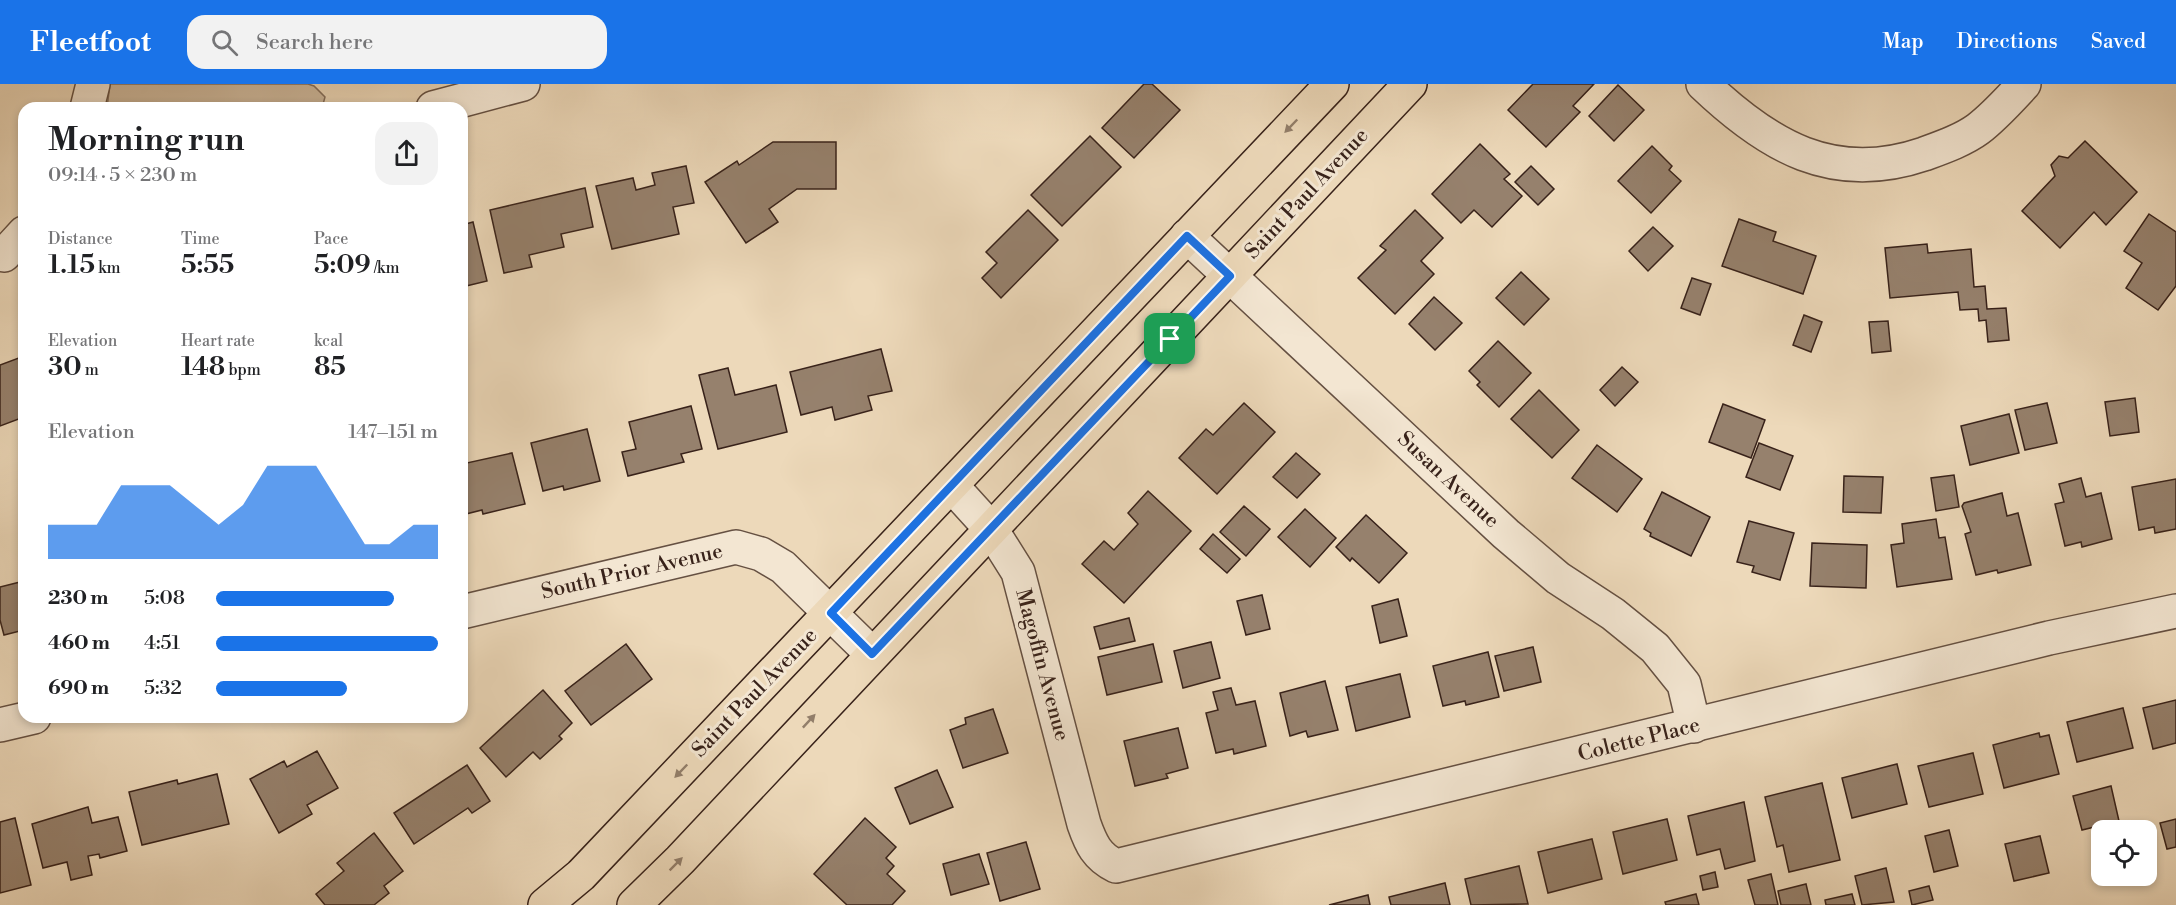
<!DOCTYPE html>
<html lang="en">
<head>
<meta charset="utf-8">
<style>
  :root { --surface:#fff; --page:#f2f2f2; --text:#202124; --muted:#757577; --accent:#1a73e8 }
  body { margin:0; font-family:"Libre Bodoni",serif; background:var(--page); color:var(--text); height:100vh; display:flex; flex-direction:column; font-size:22px; white-space:nowrap }
  * { box-sizing:border-box; margin:0 }
  p { font-size:20px; color:var(--muted) }
  .icon { flex:none; width:33px; height:33px; fill:none; stroke:currentColor; stroke-width:2; stroke-linecap:round; stroke-linejoin:round }
  .map { position:relative; flex:1; overflow:hidden }
  .drawer { position:absolute; left:18px; top:18px; width:450px; height:621px; display:flex; flex-direction:column; background:var(--surface); border-radius:18px; box-shadow:0 3px 9px #0003 }
  .drawer>* { flex:none }
  .tools { position:absolute; left:2091px; top:736px; display:grid; gap:12px }
  .tools a { display:grid; place-items:center; width:66px; height:66px; border-radius:12px; background:var(--surface); box-shadow:0 3px 9px #0003; font-size:30px }
  .pin { position:absolute; display:grid; place-items:center; width:51px; height:51px; color:#fff; margin:-26px; border-radius:12px; box-shadow:0 3px 9px #0006 }
  .round { display:grid; place-items:center; flex:none; width:63px; height:63px; border-radius:18px; background:var(--page) }
  .head { display:flex; align-items:center; justify-content:space-between; height:102px; padding:0 30px }
  h1 { font-size:33px; font-weight:600; line-height:45px }
  .stats { display:grid; grid-template-columns:repeat(3,1fr); gap:9px; height:102px; padding:6px 30px }
  .stats div { display:grid; align-content:center }
  .stats b { font-size:26px; font-weight:600 }
  .stats small { font-size:16px; font-weight:400 }
  .stats p { font-size:16px }
  .chart { height:168px; padding:12px 30px }
  .chart p { display:flex; justify-content:space-between }
  .chart svg { width:100%; height:108px; margin-top:6px; fill:var(--accent); opacity:.7 }
  ul { padding:0 30px; list-style:none; font-size:20px }
  li { display:grid; grid-template-columns:96px 72px 1fr; align-items:center; height:45px }
  li i { height:15px; border-radius:8px; background:var(--accent) }
  header { display:flex; align-items:center; gap:36px; box-sizing:border-box; height:84px; padding:0 30px; background:var(--accent); color:#fff }
  header strong { font-size:28px }
  nav { display:flex; gap:33px; margin-inline-start:auto; font-size:21px }
  .search { width:420px; height:54px; background:var(--page); display:flex; align-items:center; gap:15px; box-sizing:border-box; padding:0 21px; border-radius:18px; color:var(--muted); font-size:22px }
  .map>svg:first-child { display:block }
  .green { fill:#ceba9f; stroke:#836e5c; stroke-width:1.5 }
  .building { fill:#96816d; stroke:#38221a; stroke-width:1.5 }
  .lines { fill:none; stroke-linecap:round; stroke-linejoin:round }
  .minor-casing { stroke:#655042; stroke-width:36 }
  .major-casing { stroke:#38221a; stroke-width:36 }
  .minor { stroke:#f3e6d2; stroke-width:33 }
  .major { stroke:#edd9ba; stroke-width:33 }
  .oneway { fill:#927e6a }
  .route-casing { stroke:#fff; stroke-width:12 }
  .route { stroke:#1a73e8; stroke-width:8 }
  .labels { text-anchor:middle; dominant-baseline:central; stroke-width:6; stroke-linejoin:round; paint-order:stroke }
  .street-label { font-size:21px; fill:#38221a; stroke:#f3e6d2 }
</style>
</head>
<body>
<header>
<strong>Fleetfoot</strong>
<div class="search"><svg class="icon" aria-label="search" viewBox="0 0 24 24"><circle cx="10" cy="10" r="6"/><path d="M15 15l6 6"/></svg>Search here</div>
<nav><a>Map</a><a>Directions</a><a>Saved</a></nav>
</header>
<div class="map">
<svg width="2176" height="821" viewBox="0 0 2176 821">
  <rect width="100%" height="100%" fill="#edd9ba"/>
  <filter id="stains"><feTurbulence type="fractalNoise" baseFrequency=".00333" numOctaves="4"/><feColorMatrix values="0 0 0 0 .2 0 0 0 0 .09 0 0 0 0 .02 0 0 0 .5 -.17"/></filter>
  <radialGradient id="worn" r=".72"><stop offset=".6" stop-color="#630" stop-opacity="0"/><stop offset="1" stop-color="#630" stop-opacity=".3"/></radialGradient>
  <path class="green" d="M110 0H308L314 2 325 13 322 24H107Z"/>
  <g class="building">
    <path d="M1144 0H1152L1180 26 1134 74 1102 44Z"/>
    <path d="M1533 0H1594L1573 22 1580 28 1546 63 1508 26Z"/>
    <path d="M1618 1 1644 26 1614 57 1589 32Z"/>
    <path d="M1090 52 1121 83 1062 142 1031 111Z"/>
    <path d="M2085 57 2137 108 2106 141 2094 128 2060 164 2022 127 2055 92 2051 81 2059 72 2068 74Z"/>
    <path d="M773 58H836V105H797L769 125 778 138 746 159 705 98 737 77 739 81Z"/>
    <path d="M1480 60 1510 90 1504 95 1522 112 1492 143 1474 126 1461 139 1432 110Z"/>
    <path d="M1652 62 1672 82 1669 86 1681 97 1651 129 1618 97Z"/>
    <path d="M686 82 694 119 673 123 679 150 612 165 596 102 633 94 636 106 655 101 652 89Z"/>
    <path d="M1531 82 1554 105 1538 121 1515 98Z"/>
    <path d="M585 104 593 143 561 150 564 163 529 171 532 183 504 189 490 126Z"/>
    <path d="M1028 126 1058 156 1001 214 982 194 997 179 986 168Z"/>
    <path d="M1415 126 1443 154 1421 177 1434 190 1395 230 1358 194 1386 166 1380 162Z"/>
    <path d="M2149 130 2176 148V202L2158 226 2126 204 2142 179 2124 167Z"/>
    <path d="M1739 135 1776 148 1773 157 1816 172 1803 210 1722 182Z"/>
    <path d="M473 138 487 197 462 203V141Z"/>
    <path d="M1653 143 1673 162 1648 187 1629 167Z"/>
    <path d="M1927 160 1928 169 1971 165 1974 203 1985 202 1987 225 2006 224 2009 256 1988 258 1986 236 1979 237 1978 225 1960 226 1958 208 1890 214 1885 164Z"/>
    <path d="M1521 188 1549 215 1524 241 1496 214Z"/>
    <path d="M1692 194 1711 200 1700 231 1681 224Z"/>
    <path d="M1434 213 1462 239 1435 266 1409 240Z"/>
    <path d="M1804 231 1822 238 1811 268 1793 261Z"/>
    <path d="M1888 237 1891 267 1872 269 1869 238Z"/>
    <path d="M1498 257 1531 289 1499 323 1477 301 1480 298 1469 287Z"/>
    <path d="M881 265 892 307 868 312 872 326 835 336 832 323 801 331 790 288Z"/>
    <path d="M24 272V333L0 342V281Z"/>
    <path d="M1622 283 1638 298 1615 322 1600 306Z"/>
    <path d="M728 284 735 311 776 301 787 348 718 365 699 291Z"/>
    <path d="M1539 306 1579 346 1552 374 1511 335Z"/>
    <path d="M2135 314 2139 348 2110 352 2105 318Z"/>
    <path d="M1244 319 1275 348 1217 410 1179 374 1206 345 1213 351Z"/>
    <path d="M2047 319 2057 359 2025 366 2015 326Z"/>
    <path d="M1723 320 1765 336 1751 374 1709 358Z"/>
    <path d="M691 322 702 365 681 370 684 378 628 392 622 368 636 365 629 338Z"/>
    <path d="M2009 330 2019 369 1970 381 1961 342Z"/>
    <path d="M587 345 600 397 564 406 563 402 543 407 531 359Z"/>
    <path d="M1759 359 1793 372 1780 406 1746 393Z"/>
    <path d="M1597 361 1642 395 1617 428 1572 394Z"/>
    <path d="M512 369 525 420 483 430 482 426 462 431V380Z"/>
    <path d="M1296 369 1320 390 1297 414 1273 393Z"/>
    <path d="M1954 391 1959 423 1936 427 1931 394Z"/>
    <path d="M1844 392 1883 393 1881 429 1843 428Z"/>
    <path d="M2081 394 2086 413 2101 409 2112 455 2082 463 2081 458 2065 462 2055 420 2064 418 2059 400Z"/>
    <path d="M2176 395V445L2155 449 2154 443 2139 446 2132 403Z"/>
    <path d="M1148 407 1191 447 1124 519 1082 480 1104 457 1114 466 1138 440 1128 429Z"/>
    <path d="M1662 408 1710 433 1691 472 1650 452 1651 449 1644 445Z"/>
    <path d="M2002 409 2007 432 2018 429 2031 481 1998 489 1997 486 1976 491 1965 450 1971 448 1962 422 1964 419Z"/>
    <path d="M1244 422 1270 445 1246 472 1220 448Z"/>
    <path d="M1305 425 1336 454 1310 483 1278 453Z"/>
    <path d="M1366 431 1407 469 1379 499 1352 474 1350 477 1336 463Z"/>
    <path d="M1936 435 1939 454 1945 453 1952 495 1897 503 1891 461 1904 459 1902 440Z"/>
    <path d="M1749 437 1794 449 1780 496 1752 488 1754 482 1737 478Z"/>
    <path d="M1213 450 1240 475 1227 489 1200 465Z"/>
    <path d="M1812 459 1867 461 1866 504 1810 502Z"/>
    <path d="M24 497V546L4 551 0 536V503Z"/>
    <path d="M1262 511 1270 545 1246 551 1237 517Z"/>
    <path d="M1398 515 1407 552 1380 559 1372 522Z"/>
    <path d="M1129 534 1135 557 1100 565 1094 543Z"/>
    <path d="M1211 558 1220 594 1183 604 1174 567Z"/>
    <path d="M626 560 652 595 591 641 565 607Z"/>
    <path d="M1153 560 1162 598 1107 611 1098 573Z"/>
    <path d="M1533 563 1541 598 1504 607 1495 572Z"/>
    <path d="M1488 568 1499 613 1466 621 1465 617 1443 622 1433 582Z"/>
    <path d="M1400 590 1410 633 1356 647 1346 603Z"/>
    <path d="M1325 597 1338 646 1308 653 1306 647 1290 652 1280 609Z"/>
    <path d="M1231 604 1236 621 1255 617 1266 662 1234 670 1233 665 1216 669 1206 629 1218 626 1213 608Z"/>
    <path d="M543 606 572 639 559 652 562 655 540 675 533 668 506 693 480 664Z"/>
    <path d="M2176 616V659L2153 665 2143 624Z"/>
    <path d="M2123 624 2133 664 2077 678 2067 638Z"/>
    <path d="M993 625 1008 669 963 684 950 646 966 640 965 634Z"/>
    <path d="M1178 644 1188 684 1166 690 1168 694 1135 702 1124 657Z"/>
    <path d="M2039 649 2040 653 2049 651 2059 690 2004 704 1993 661Z"/>
    <path d="M317 667 338 704 307 721 312 730 279 749 250 695 284 677 287 683Z"/>
    <path d="M1973 669 1983 710 1929 723 1918 682Z"/>
    <path d="M1897 680 1907 720 1852 734 1842 694Z"/>
    <path d="M467 681 490 717 472 729 468 724 414 760 394 729Z"/>
    <path d="M937 686 953 723 910 740 895 704Z"/>
    <path d="M217 690 229 740 142 761 129 708 177 696 178 700Z"/>
    <path d="M1822 699 1840 776 1789 788 1783 761 1777 763 1765 713Z"/>
    <path d="M2111 702 2119 737 2082 746 2073 712Z"/>
    <path d="M1744 718 1755 777 1725 785 1720 765 1697 771 1688 732Z"/>
    <path d="M88 723 92 739 118 733 127 767 100 774 99 770 88 772 92 791 71 796 67 778 43 784 32 740Z"/>
    <path d="M15 734 31 801 0 809V738Z"/>
    <path d="M865 734 896 763 886 774 894 782 887 790 905 807 892 821H847L814 790Z"/>
    <path d="M1667 735 1677 776 1623 790 1613 748Z"/>
    <path d="M2176 735V763L2167 765 2160 739Z"/>
    <path d="M1949 746 1958 782 1934 788 1925 752Z"/>
    <path d="M374 749 403 787 384 802 389 809 374 821H325L316 810 344 787 337 779Z"/>
    <path d="M2040 752 2049 789 2014 797 2005 760Z"/>
    <path d="M1592 755 1602 795 1548 809 1538 768Z"/>
    <path d="M1026 758 1040 805 1000 817 987 769Z"/>
    <path d="M979 770 989 800 951 811 943 780Z"/>
    <path d="M1519 782 1528 820 1471 821 1465 795Z"/>
    <path d="M1886 784 1894 818 1862 821 1855 792Z"/>
    <path d="M1715 788 1718 803 1703 806 1700 792Z"/>
    <path d="M1771 790 1778 821H1755L1748 796Z"/>
    <path d="M1445 799 1450 821H1391L1389 813Z"/>
    <path d="M1806 800 1811 821H1781L1778 807Z"/>
    <path d="M1929 802 1933 816 1912 821 1909 807Z"/>
    <path d="M1696 810 1699 821H1666L1665 818Z"/>
    <path d="M1852 810 1855 821H1826L1825 816Z"/>
    <path d="M1368 811 1370 821H1329Z"/>
  </g>
  <g class="lines">
    <defs>
      <g id="minor">
        <path d="M1703 0C1768 62 1833 101 1924 70 1943 63 1963 56 1978 45 1995 32 2010 15 2024 0"/>
        <path d="M87 24 93 0"/>
        <path d="M433 24 523 0"/>
        <path d="M1187 152 1506 450 1558 494 1613 530 1655 564 1684 600 1694 642"/>
        <path d="M4 171 24 149"/>
        <path d="M952 402 991 445 1018 488 1084 740C1091 760 1097 773 1116 782L2049 554 2176 527"/>
        <path d="M462 528 736 463 761 470 783 483 872 570"/>
        <path d="M0 641 34 633"/>
      </g>
      <g id="major">
        <path d="M545 821 581 791 1332 0"/>
        <path d="M634 821 680 776 1410 0"/>
      </g>
    </defs>
    <use href="#minor" class="minor-casing"/>
    <use href="#major" class="major-casing"/>
    <use href="#minor" class="minor"/>
    <use href="#major" class="major"/>
  </g>
  <defs><path id="oneway-solid" d="M-6-.8H1V-3.2L6.5 0L1 3.2V.8H-6Z" transform="scale(1.5)"/></defs>
  <g class="oneway">
    <use href="#oneway-solid" transform="translate(1291 42) rotate(134)"/>
    <use href="#oneway-solid" transform="translate(809 637) rotate(-47)"/>
    <use href="#oneway-solid" transform="translate(681 687) rotate(134)"/>
    <use href="#oneway-solid" transform="translate(676 780) rotate(-45)"/>
  </g>
  <g class="lines">
    <defs>
      <path id="route" d="M1187 152 1230 192 872 570 831 529Z"/>
    </defs>
    <use href="#route" class="route-casing"/>
    <use href="#route" class="route"/>
  </g>
  <g class="labels">
    <g class="street-label">
      <text transform="translate(1307 110) rotate(-47)">Saint Paul Avenue</text>
      <text transform="translate(1448 396) rotate(43)">Susan Avenue</text>
      <text transform="translate(632 488) rotate(-13)">South Prior Avenue</text>
      <text transform="translate(1042 581) rotate(75)">Magoffin Avenue</text>
      <text transform="translate(755 609) rotate(-46)">Saint Paul Avenue</text>
      <text transform="translate(1639 656) rotate(-14)">Colette Place</text>
    </g>
  </g>
  <rect width="100%" height="100%" filter="url(#stains)"/>
  <rect width="100%" height="100%" fill="url(#worn)"/>
</svg>
<div class="tools">
<a><svg class="icon" aria-label="locate" viewBox="0 0 24 24"><circle cx="12" cy="12" r="6"/><path d="M12 2v4M12 18v4M2 12h4M18 12h4"/></svg></a>
</div>
<div class="pin" style="left:1170px;top:255px;background:#1e9e55"><svg class="icon" aria-label="arrive" viewBox="0 0 24 24"><path d="M6 21V4h12l-3 4 3 4H6"/></svg></div>
<section class="drawer">
<div class="head"><div><h1>Morning run</h1><p>09:14 · 5 × 230 m</p></div><a class="round"><svg class="icon" aria-label="share" viewBox="0 0 24 24"><path d="M12 15V3M7 8l5-5 5 5M5 13v7h14v-7"/></svg></a></div>
<div class="stats">
<div><p>Distance</p><b>1.15<small> km</small></b></div>
<div><p>Time</p><b>5:55</b></div>
<div><p>Pace</p><b>5:09<small> /km</small></b></div>
</div>
<div class="stats">
<div><p>Elevation</p><b>30<small> m</small></b></div>
<div><p>Heart rate</p><b>148<small> bpm</small></b></div>
<div><p>kcal</p><b>85</b></div>
</div>
<div class="chart"><p><span>Elevation</span>147–151 m</p>
<svg viewBox="0 0 160 44" preserveAspectRatio="none"><path d="M0 44V30L10 30L20 30L30 14L40 14L50 14L60 22L70 30L80 22L90 6L100 6L110 6L120 22L130 38L140 38L150 30L160 30V44z"/></svg>
</div>
<ul>
<li><b>230 m</b>5:08<i style="width:80%"></i></li>
<li><b>460 m</b>4:51<i style="width:100%"></i></li>
<li><b>690 m</b>5:32<i style="width:59%"></i></li>
</ul>
</section>
</div>
</body>
</html>
